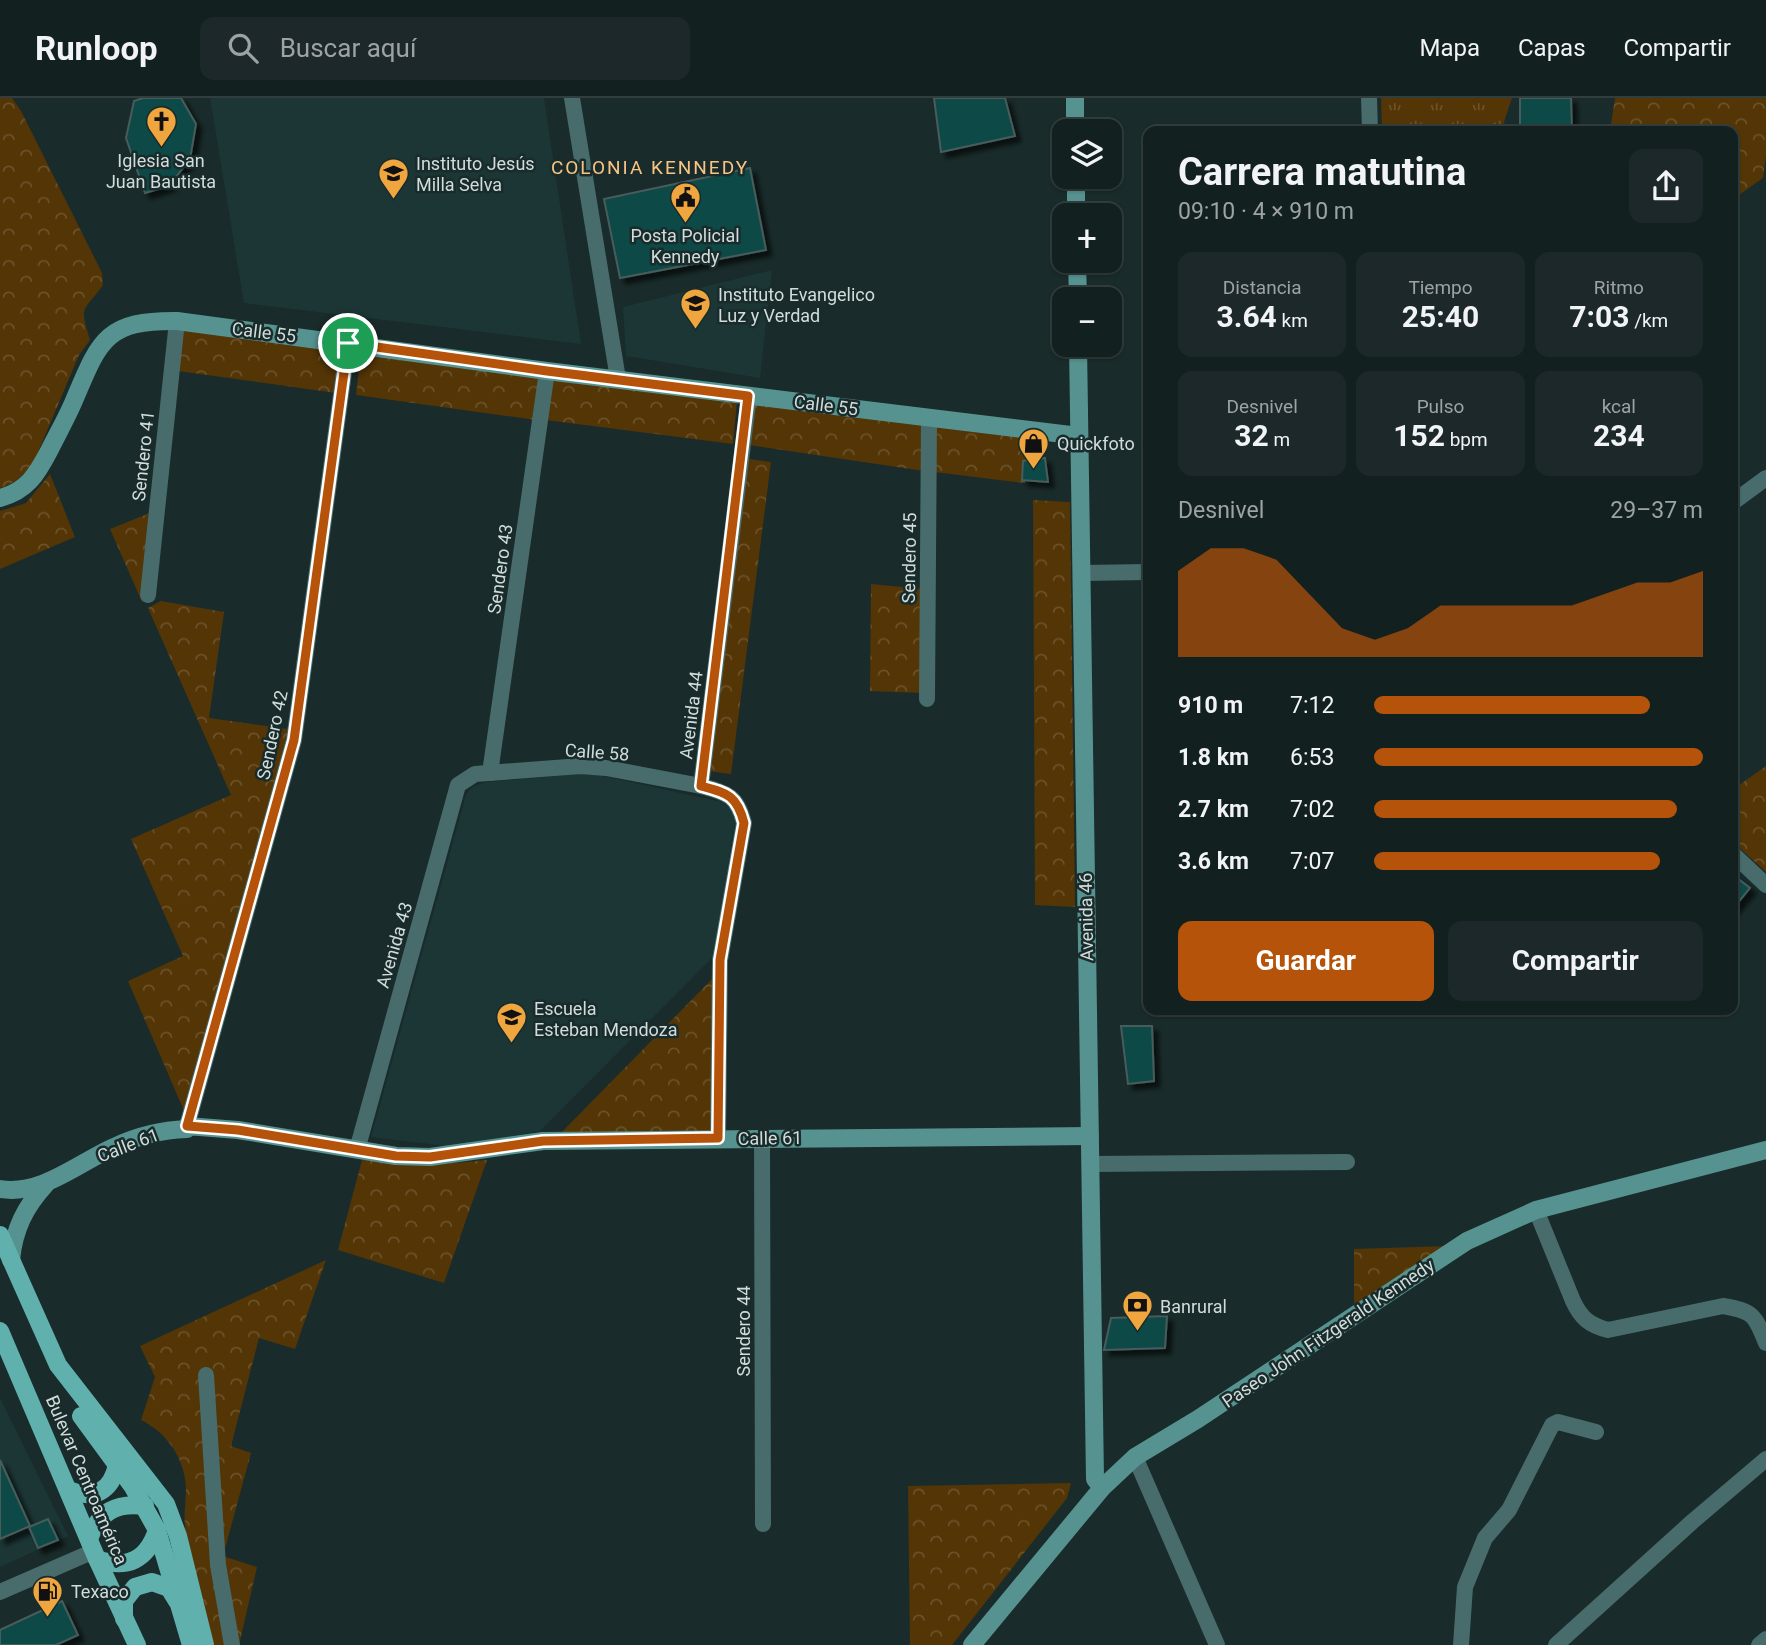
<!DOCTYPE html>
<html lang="es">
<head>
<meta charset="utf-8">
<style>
  :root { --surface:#132020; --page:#1c2829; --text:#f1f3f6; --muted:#9da3a5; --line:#323e3e; --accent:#b45309 }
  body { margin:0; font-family:Roboto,sans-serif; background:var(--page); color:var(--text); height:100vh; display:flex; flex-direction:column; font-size:26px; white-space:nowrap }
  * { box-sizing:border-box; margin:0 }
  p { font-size:23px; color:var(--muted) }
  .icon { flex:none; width:38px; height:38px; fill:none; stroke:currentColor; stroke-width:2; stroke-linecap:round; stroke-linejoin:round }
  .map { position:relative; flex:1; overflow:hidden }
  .sheet { position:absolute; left:1143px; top:28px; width:595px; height:889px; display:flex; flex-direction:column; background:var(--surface); border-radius:14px; box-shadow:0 2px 5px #0004,0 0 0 2px var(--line) }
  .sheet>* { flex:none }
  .controls { position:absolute; left:1052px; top:21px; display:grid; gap:14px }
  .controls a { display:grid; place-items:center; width:70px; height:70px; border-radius:14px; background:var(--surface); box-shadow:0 2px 5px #0004,0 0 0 2px var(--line); font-size:35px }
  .pin { position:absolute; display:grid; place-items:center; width:60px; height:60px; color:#fff; margin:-30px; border:4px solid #fff; border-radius:50%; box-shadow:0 2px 7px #0007 }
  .round { display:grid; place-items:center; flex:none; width:74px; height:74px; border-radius:14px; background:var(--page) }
  .headline { display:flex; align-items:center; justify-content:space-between; height:119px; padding:0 35px }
  h1 { font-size:38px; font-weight:700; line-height:52px }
  .stats { display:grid; grid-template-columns:repeat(3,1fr); gap:10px; height:119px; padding:7px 35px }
  .stats div { display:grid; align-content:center; border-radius:14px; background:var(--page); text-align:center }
  .stats b { font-size:30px; font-weight:700 }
  .stats small { font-size:19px; font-weight:400 }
  .stats p { font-size:19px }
  .chart { height:196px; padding:14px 35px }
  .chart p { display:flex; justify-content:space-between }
  .chart svg { width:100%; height:126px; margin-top:7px; fill:var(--accent); opacity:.7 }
  .primary-button { display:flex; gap:14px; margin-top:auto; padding:14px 35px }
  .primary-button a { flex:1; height:80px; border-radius:14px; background:var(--accent); color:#fff; font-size:28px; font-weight:700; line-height:80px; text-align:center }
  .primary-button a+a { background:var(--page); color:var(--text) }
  ul { padding:0 35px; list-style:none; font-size:23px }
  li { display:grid; grid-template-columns:112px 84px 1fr; align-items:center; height:52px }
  li i { height:18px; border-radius:9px; background:var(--accent) }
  header { display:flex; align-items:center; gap:42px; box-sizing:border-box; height:98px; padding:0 35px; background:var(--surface); border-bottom:2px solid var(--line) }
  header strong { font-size:33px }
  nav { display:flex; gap:38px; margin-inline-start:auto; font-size:24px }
  .search { width:490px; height:63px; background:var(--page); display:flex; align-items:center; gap:18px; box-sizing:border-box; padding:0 24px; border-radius:14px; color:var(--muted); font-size:26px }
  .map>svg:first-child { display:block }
  .built { fill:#1b3635 }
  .grass { fill:url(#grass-tufts) }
  .forest { fill:url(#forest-crowns) }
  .building { fill:#0e4846; stroke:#485c5b; stroke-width:2; filter:url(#shadow) }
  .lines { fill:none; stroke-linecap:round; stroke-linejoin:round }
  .street { stroke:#476c6b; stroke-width:16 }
  .secondary { stroke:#569390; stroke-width:18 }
  .primary { stroke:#60b1ae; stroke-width:18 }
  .route-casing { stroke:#fff; stroke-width:14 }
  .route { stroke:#b45309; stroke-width:9 }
  .labels { text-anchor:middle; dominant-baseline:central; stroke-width:5; stroke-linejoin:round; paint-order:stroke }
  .poi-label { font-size:18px; fill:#d1dddc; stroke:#192b2a; text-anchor:start }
  .street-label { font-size:18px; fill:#d1dddc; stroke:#192b2a }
  .neighbourhood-label { font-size:19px; letter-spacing:2px; fill:#f8c484; stroke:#192b2a }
</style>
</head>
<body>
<header>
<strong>Runloop</strong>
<div class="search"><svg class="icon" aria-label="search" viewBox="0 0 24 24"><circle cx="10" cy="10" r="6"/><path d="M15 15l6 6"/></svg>Buscar aquí</div>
<nav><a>Mapa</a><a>Capas</a><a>Compartir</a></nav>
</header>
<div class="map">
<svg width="1766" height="1547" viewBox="0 0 1766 1547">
  <defs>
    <pattern id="grass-tufts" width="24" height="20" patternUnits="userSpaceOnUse" patternTransform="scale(1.75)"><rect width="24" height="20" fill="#533506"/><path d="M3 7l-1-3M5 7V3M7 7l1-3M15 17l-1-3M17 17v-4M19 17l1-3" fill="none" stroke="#6b522a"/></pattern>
    <pattern id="forest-crowns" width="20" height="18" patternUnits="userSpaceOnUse" patternTransform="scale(1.75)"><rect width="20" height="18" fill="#533506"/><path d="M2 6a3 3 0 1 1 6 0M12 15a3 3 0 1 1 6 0" fill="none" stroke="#6b522a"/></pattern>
    <filter id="shadow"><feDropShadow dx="5.5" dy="5.5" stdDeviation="2" flood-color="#0009"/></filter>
  </defs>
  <rect width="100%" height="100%" fill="#192b2a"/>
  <g class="built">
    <path d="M210 0H544L581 246 244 205Z"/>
    <path d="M772 172 760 280 626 258 623 209Z"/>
    <path d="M589 675 722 704 735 714V725L712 860 540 1033 454 1049 371 1039 466 697 472 689 487 684Z"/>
    <path d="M0 1300 68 1438 0 1469Z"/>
  </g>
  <path class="grass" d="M1381 0H1512L1501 33H1382Z"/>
  <g class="forest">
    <path d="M0 0H12L21 13 102 175 103 187C83 215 79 206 90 242L79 257 33 366C23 377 15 386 0 390Z"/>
    <path d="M1615 0H1766V58L1763 80 1733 101 1732 33H1610Z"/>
    <path d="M184 229 349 252 343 296 178 273Z"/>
    <path d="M361 254 542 281 536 322 356 297Z"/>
    <path d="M552 281 737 303 733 346 546 322Z"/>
    <path d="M754 304 923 324 924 373 749 347Z"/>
    <path d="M934 326 1027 337 1025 385 934 374Z"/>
    <path d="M749 361 771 364 731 676 708 673Z"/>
    <path d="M50 376 75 439 0 471V413L26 405Z"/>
    <path d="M1033 402 1070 404 1075 809 1035 807Z"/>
    <path d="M155 413 154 499 142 504 110 431Z"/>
    <path d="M871 486 923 491 924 595 870 593Z"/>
    <path d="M161 503 224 514 209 620 302 633 185 1015 128 883 183 858 131 741 231 697 148 510Z"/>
    <path d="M1766 668V774L1733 744 1732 692Z"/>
    <path d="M713 880 712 1034 560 1036Z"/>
    <path d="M362 1062 434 1067 487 1062 444 1185 338 1152Z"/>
    <path d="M1449 1148 1354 1207V1151Z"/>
    <path d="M326 1162 295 1251 259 1240 231 1348 251 1355 223 1458 257 1469 239 1547H210C202 1510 192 1473 186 1435 182 1417 188 1398 185 1381 181 1355 164 1333 141 1322L155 1279 140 1248Z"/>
    <path d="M1071 1385 1067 1400 952 1547H910L908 1388Z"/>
  </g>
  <g class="building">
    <path d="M143 0H181L196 26 190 61 169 88 145 95 126 40 134 3Z"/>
    <path d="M934 0H1005L1015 38 941 54Z"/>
    <path d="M1520 0H1571L1572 33H1520Z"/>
    <path d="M750 70 766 152 620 180 604 101Z"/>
    <path d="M1045 360 1048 384 1022 382 1023 363Z"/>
    <path d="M1732 776 1750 790 1732 812Z"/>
    <path d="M1121 928H1152L1154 983 1128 986Z"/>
    <path d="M1167 1218 1165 1250 1104 1252 1111 1220Z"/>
    <path d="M0 1362 30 1428 0 1441Z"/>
    <path d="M48 1421 58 1442 38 1450 29 1429Z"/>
    <path d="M62 1503 78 1537 56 1547H0V1532Z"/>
  </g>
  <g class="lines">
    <g class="street">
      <path d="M572 0 618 281"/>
      <path d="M1369 0 1370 33"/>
      <path d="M1732 405 1766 380"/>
      <path d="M1082 475 1148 474"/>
      <path d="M148 497 177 223"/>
      <path d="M927 601 929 320"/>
      <path d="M490 675 547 273"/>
      <path d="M1732 755 1766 787"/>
      <path d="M187 1028 294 642 348 245"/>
      <path d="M718 1040 720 862 744 725C737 697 727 695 701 688L749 297"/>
      <path d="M762 1040 763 1426"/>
      <path d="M357 1052 458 687 475 676 581 668 606 670 701 688"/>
      <path d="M1090 1066 1347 1064"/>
      <path d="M1536 1112 1573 1203C1581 1220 1589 1227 1608 1232L1723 1208C1753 1213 1755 1217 1766 1245"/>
      <path d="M206 1277 218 1467 232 1547"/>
      <path d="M1135 1359 1217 1547"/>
      <path d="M0 1494 94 1453"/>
      <path d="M1461 1547 1465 1489 1485 1440 1509 1412 1552 1327 1558 1324 1596 1334"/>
      <path d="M1556 1547 1693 1423 1766 1361"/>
      <path d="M1759 1547 1766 1541"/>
    </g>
    <g class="secondary">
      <path d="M1075 0V33"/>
      <path d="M1076 79V117"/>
      <path d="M1077 163 1078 201"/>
      <path d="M1078 247 1095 1381 1102 1390"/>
      <path d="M0 400C27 393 37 376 49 353 57 337 66 321 73 305 99 244 104 222 177 223L547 273 1079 338"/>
      <path d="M0 1091C41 1098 78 1065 114 1049 137 1038 161 1032 187 1031V1028L238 1032 396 1058 430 1059 543 1043 1090 1038"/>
      <path d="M11 1162C14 1131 25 1109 46 1086"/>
      <path d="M972 1547 1102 1390 1135 1359 1198 1321 1467 1143 1536 1112 1766 1052"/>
    </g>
    <g class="primary">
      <path d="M0 1137 58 1267 166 1406 178 1438 205 1547"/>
      <path d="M0 1233 97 1461 137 1547"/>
      <path d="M81 1318 133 1389 157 1432 191 1547"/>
      <path d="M69 1392C94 1402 111 1394 117 1367"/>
      <path d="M89 1441C99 1414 116 1404 145 1408"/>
      <path d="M97 1461C127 1472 147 1462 157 1432"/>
      <path d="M124 1521V1503L135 1489 152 1484 169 1490 177 1503"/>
    </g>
  </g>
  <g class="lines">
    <defs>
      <path id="route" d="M348 245 547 273 748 298 701 688C727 695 737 697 744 725L720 862 718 1040 543 1043 430 1059 396 1058 238 1032 187 1028 294 642Z"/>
    </defs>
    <use href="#route" class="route-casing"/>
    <use href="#route" class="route"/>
  </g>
  <defs>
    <symbol id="church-pin" viewBox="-11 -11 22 30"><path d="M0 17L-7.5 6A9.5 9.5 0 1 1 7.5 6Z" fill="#f0a63f" stroke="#192b2a"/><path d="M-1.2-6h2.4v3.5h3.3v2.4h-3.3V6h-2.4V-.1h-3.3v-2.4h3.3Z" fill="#111"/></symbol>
    <symbol id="school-pin" viewBox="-11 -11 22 30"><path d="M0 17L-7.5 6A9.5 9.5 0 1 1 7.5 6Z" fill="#f0a63f" stroke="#192b2a"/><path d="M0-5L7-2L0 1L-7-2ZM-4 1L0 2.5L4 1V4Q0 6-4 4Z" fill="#111"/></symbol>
    <symbol id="civic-pin" viewBox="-11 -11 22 30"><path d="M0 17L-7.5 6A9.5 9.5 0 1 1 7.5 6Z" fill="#f0a63f" stroke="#192b2a"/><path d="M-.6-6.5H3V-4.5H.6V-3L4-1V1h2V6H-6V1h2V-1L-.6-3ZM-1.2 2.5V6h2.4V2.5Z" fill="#111"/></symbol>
    <symbol id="shop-pin" viewBox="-11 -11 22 30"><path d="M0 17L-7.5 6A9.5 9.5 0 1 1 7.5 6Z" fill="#f0a63f" stroke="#192b2a"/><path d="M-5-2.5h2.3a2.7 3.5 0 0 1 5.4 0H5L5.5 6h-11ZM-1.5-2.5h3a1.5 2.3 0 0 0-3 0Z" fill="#111"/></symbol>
    <symbol id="bank-pin" viewBox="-11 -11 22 30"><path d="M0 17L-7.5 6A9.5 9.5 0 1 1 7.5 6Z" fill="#f0a63f" stroke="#192b2a"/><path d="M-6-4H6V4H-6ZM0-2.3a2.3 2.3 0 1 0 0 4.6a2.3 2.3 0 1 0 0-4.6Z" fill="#111"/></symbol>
    <symbol id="fuel-pin" viewBox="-11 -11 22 30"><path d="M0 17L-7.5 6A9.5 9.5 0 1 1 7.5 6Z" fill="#f0a63f" stroke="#192b2a"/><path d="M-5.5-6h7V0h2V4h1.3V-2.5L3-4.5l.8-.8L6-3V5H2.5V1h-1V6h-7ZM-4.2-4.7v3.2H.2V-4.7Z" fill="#111"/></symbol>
  </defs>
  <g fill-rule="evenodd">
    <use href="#church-pin" x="144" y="6" width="35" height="47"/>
    <use href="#school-pin" x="376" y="58" width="35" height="47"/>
    <use href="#civic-pin" x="668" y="82" width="35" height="47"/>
    <use href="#school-pin" x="678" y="188" width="35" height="47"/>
    <use href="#shop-pin" x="1016" y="328" width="35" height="47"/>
    <use href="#school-pin" x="494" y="902" width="35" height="47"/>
    <use href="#bank-pin" x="1120" y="1190" width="35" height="47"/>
    <use href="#fuel-pin" x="30" y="1476" width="35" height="47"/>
  </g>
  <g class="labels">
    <g class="poi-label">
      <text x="161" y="62" text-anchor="middle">Iglesia San<tspan x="161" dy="21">Juan Bautista</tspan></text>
      <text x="416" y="65">Instituto Jesús<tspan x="416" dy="21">Milla Selva</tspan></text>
      <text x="685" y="137" text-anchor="middle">Posta Policial<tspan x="685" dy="21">Kennedy</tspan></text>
      <text x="718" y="196">Instituto Evangelico<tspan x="718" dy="21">Luz y Verdad</tspan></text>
      <text x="1057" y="345">Quickfoto</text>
      <text x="534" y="910">Escuela<tspan x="534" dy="21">Esteban Mendoza</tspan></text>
      <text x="1160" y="1208">Banrural</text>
      <text x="71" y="1493">Texaco</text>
    </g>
    <g class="street-label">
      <text transform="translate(264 234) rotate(7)">Calle 55</text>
      <text transform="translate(826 307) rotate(7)">Calle 55</text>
      <text transform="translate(143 358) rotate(-84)">Sendero 41</text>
      <text transform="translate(909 460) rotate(-89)">Sendero 45</text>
      <text transform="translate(500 471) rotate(-82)">Sendero 43</text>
      <text transform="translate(691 617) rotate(-83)">Avenida 44</text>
      <text transform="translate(272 637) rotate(-78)">Sendero 42</text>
      <text transform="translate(597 654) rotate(4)">Calle 58</text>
      <text transform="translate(1086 819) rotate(-91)">Avenida 46</text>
      <text transform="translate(394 847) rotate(-74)">Avenida 43</text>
      <text transform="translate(770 1040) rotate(-1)">Calle 61</text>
      <text transform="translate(128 1047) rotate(-21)">Calle 61</text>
      <text transform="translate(743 1233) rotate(-90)">Sendero 44</text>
      <text transform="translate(1328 1235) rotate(-34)">Paseo John Fitzgerald Kennedy</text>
      <text transform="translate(87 1382) rotate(67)">Bulevar Centroamérica</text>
    </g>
    <g class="neighbourhood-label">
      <text x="650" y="69">COLONIA KENNEDY</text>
    </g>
  </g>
</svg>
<div class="controls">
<a><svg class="icon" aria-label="layers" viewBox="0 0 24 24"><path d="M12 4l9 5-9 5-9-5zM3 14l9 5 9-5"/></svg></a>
<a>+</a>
<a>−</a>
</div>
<div class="pin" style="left:348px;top:245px;background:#1e9e55"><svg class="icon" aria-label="arrive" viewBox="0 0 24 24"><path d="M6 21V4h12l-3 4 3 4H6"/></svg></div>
<section class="sheet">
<div class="headline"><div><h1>Carrera matutina</h1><p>09:10 · 4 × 910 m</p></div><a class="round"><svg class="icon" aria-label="share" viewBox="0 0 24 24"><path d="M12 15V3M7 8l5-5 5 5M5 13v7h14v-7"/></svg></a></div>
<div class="stats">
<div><p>Distancia</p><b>3.64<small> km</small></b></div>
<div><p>Tiempo</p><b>25:40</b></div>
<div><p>Ritmo</p><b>7:03<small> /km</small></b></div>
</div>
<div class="stats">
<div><p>Desnivel</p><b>32<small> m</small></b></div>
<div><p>Pulso</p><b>152<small> bpm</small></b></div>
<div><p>kcal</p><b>234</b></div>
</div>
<div class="chart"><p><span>Desnivel</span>29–37 m</p>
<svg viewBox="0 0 160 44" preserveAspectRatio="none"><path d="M0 44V14L10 6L20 6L30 10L40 22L50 34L60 38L70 34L80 26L90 26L100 26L110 26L120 26L130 22L140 18L150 18L160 14V44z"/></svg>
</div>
<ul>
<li><b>910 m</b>7:12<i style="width:84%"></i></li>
<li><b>1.8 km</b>6:53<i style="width:100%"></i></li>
<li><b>2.7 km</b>7:02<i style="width:92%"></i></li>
<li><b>3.6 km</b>7:07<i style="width:87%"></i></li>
</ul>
<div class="primary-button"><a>Guardar</a><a>Compartir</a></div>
</section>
</div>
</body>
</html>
